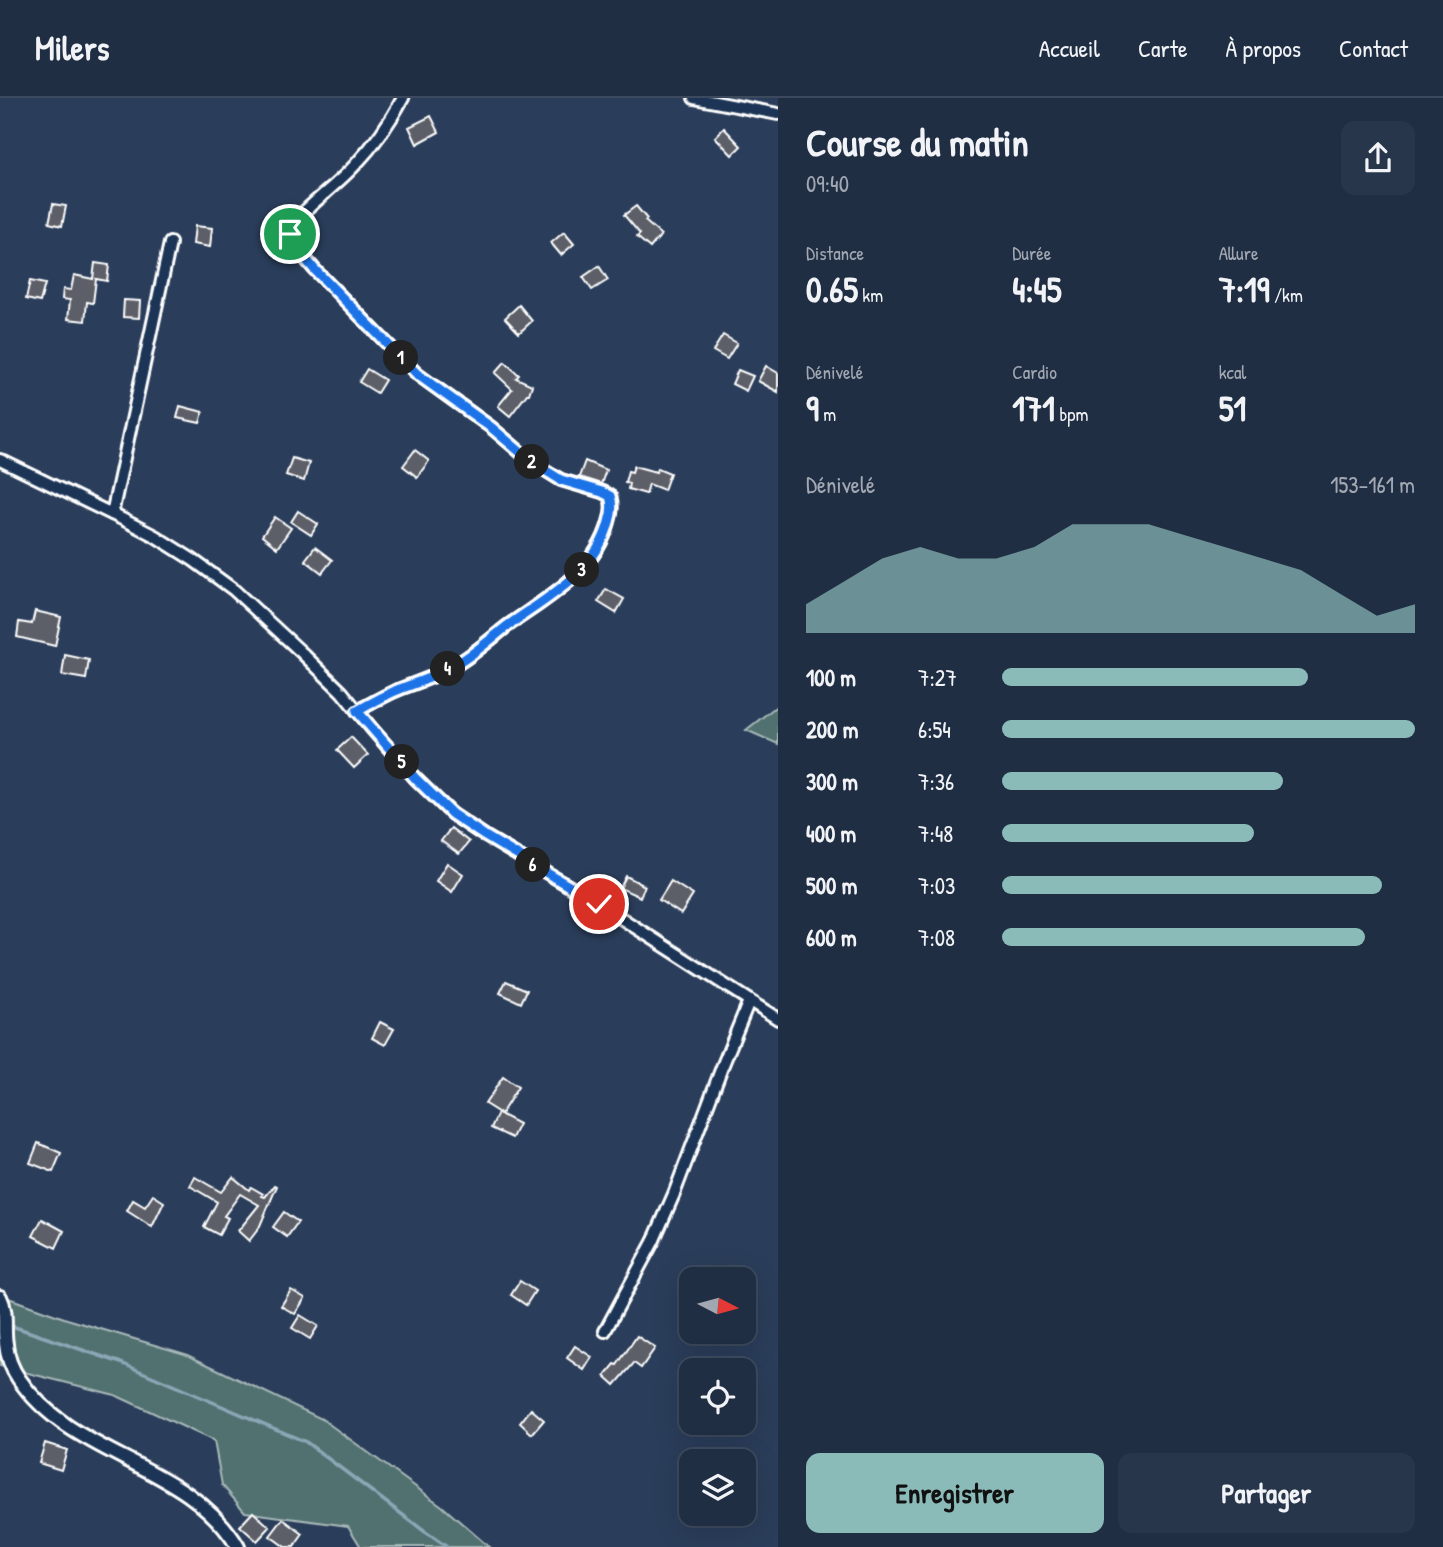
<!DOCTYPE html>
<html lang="fr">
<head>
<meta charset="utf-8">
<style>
  :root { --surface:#202e44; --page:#28364b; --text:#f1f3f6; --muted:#a2a8b2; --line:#3d4a5d; --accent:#8bbbb9 }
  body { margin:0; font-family:"Patrick Hand",sans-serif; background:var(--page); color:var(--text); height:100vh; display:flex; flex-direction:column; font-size:26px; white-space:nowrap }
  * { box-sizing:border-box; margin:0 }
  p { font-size:23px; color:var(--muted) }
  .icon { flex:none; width:38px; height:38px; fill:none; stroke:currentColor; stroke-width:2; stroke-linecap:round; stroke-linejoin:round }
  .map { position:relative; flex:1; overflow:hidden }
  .panel { display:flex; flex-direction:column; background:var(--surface); width:665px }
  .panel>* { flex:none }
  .needle { width:46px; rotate:96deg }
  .tools { position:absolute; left:679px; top:1169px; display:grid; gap:14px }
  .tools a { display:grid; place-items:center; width:77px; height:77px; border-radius:14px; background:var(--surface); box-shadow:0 7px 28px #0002,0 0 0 2px var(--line); font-size:35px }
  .pin { position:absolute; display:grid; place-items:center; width:60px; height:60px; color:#fff; margin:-30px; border:4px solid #fff; border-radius:50%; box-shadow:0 2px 7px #0007 }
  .km { position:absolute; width:35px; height:35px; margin:-18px; border-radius:50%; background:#222; color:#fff; font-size:19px; line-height:35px; text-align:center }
  .round { display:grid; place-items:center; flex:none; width:74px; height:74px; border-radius:14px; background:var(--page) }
  .overview { display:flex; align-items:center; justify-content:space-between; height:119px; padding:0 28px }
  h1 { font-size:38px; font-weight:700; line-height:52px }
  .metrics { display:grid; grid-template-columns:repeat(3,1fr); gap:10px; height:119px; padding:7px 28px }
  .metrics div { display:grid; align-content:center }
  .metrics b { font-size:35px; font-weight:700 }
  .metrics small { font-size:19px; font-weight:400 }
  .metrics p { font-size:19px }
  .chart { height:196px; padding:14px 28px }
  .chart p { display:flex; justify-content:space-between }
  .chart svg { width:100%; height:126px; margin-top:7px; fill:var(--accent); opacity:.7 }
  .action { display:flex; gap:14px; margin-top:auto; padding:14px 28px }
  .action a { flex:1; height:80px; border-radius:14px; background:var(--accent); color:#111; font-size:28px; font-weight:700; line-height:80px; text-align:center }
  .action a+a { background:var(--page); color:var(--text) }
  ul { padding:0 28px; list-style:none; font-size:23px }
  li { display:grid; grid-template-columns:112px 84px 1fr; align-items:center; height:52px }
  li i { height:18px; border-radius:9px; background:var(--accent) }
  header { display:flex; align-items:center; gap:42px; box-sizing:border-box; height:98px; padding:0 35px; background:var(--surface); border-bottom:2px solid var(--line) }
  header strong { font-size:33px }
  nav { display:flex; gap:38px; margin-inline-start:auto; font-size:24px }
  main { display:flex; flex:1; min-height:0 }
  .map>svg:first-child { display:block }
  .green { fill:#517170; stroke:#a8b8b8; stroke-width:2 }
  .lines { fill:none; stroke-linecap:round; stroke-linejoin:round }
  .stream { stroke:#8ca6b6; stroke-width:3.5 }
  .building { fill:#5d5f67; stroke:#fff; stroke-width:2 }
  .minor-casing { stroke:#fff; stroke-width:16 }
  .tertiary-casing { stroke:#fff; stroke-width:18 }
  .minor { stroke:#1d3557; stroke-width:10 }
  .tertiary { stroke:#1d3557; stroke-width:12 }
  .route-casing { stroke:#fff; stroke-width:14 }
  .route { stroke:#1a73e8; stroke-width:9 }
</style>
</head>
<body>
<header>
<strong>Milers</strong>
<nav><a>Accueil</a><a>Carte</a><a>À propos</a><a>Contact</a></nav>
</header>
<main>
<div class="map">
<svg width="778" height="1449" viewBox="0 0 778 1449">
  <rect width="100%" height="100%" fill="#2a3d5a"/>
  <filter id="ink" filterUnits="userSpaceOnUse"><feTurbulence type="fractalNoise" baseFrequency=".0143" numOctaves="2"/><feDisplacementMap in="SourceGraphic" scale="14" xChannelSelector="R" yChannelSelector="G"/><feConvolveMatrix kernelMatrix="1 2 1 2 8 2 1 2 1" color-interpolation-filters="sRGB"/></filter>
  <g filter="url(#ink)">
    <g class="green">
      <path d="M778 607V646L746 632Z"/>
      <path d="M0 1197 67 1221 185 1256 322 1321 442 1408 489 1449H361L348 1428 245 1414 222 1387 214 1343 115 1297 0 1268Z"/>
    </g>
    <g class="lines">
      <path class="stream" d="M6 1226 121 1265 306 1344 424 1433 447 1449"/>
    </g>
    <g class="building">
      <path d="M431 18 439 34 417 46 409 29Z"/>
      <path d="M724 30 741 48 732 57 715 39Z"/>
      <path d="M53 106 66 108 62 128 49 125Z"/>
      <path d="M636 108 647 121 645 123 661 137 650 150 637 139 640 136 624 117Z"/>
      <path d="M195 128 212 130 210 149 193 146Z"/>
      <path d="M564 134 574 146 561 157 551 145Z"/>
      <path d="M95 165 109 167 107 183 96 181 93 205 87 204 85 223 68 221 70 202 62 201 63 191 71 192 74 177 93 181Z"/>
      <path d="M599 168 608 182 592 192 583 179Z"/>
      <path d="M30 183 45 186 40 204 26 201Z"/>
      <path d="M124 202 140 203 139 220 123 219Z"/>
      <path d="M519 207 532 223 519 235 505 220Z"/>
      <path d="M723 237 737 245 727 261 713 253Z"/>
      <path d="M505 264 519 277 516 280 532 287 529 296H527L510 318 498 308 512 291 495 275Z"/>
      <path d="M766 268 778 275V294L758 283Z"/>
      <path d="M367 271 385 282 377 295 359 284Z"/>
      <path d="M738 272 753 278 746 293 732 286Z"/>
      <path d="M180 308 203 314 200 325 177 320Z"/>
      <path d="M415 352 429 363 417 379 403 368Z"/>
      <path d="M292 360 309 365 304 383 286 377Z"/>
      <path d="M585 363 606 372 601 386 579 379Z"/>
      <path d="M634 368 656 374 658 370 670 375 664 392 649 386 646 396 628 391 629 385 625 384 628 373 632 374Z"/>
      <path d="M298 413 318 426 311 437 291 424Z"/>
      <path d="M275 419 291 430 277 450 262 438Z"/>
      <path d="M315 449 332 462 322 475 305 462Z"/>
      <path d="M606 491 624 501 616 515 598 504Z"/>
      <path d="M35 513 61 519 55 548 17 539 19 524 32 526Z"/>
      <path d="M65 557 89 562 86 581 62 577Z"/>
      <path d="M351 639 368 657 354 670 337 652Z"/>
      <path d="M451 730 469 744 459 756 441 743Z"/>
      <path d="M447 765 463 776 452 794 436 783Z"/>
      <path d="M626 778 645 788 640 799 620 790Z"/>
      <path d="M671 783 693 797 681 816 659 802Z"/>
      <path d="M506 883 527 892 521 905 500 895Z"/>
      <path d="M380 924 394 931 385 947 372 940Z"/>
      <path d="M503 979 518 989 501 1016 485 1006Z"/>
      <path d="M498 1015 519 1026 512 1040 491 1030Z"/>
      <path d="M38 1045 61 1055 53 1074 30 1065Z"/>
      <path d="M195 1079 221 1094 233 1079 249 1092 251 1089 263 1096 262 1098 265 1099 275 1087 277 1088 259 1130 249 1143 238 1133 259 1107 240 1096 224 1118 228 1120 219 1137 204 1129 217 1104 190 1088Z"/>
      <path d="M153 1097 164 1104 152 1129 127 1113 133 1102 145 1109Z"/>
      <path d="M284 1114 298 1124 287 1139 273 1129Z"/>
      <path d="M42 1121 64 1133 56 1150 33 1138Z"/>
      <path d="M520 1183 535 1193 526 1207 511 1197Z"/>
      <path d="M291 1192 305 1200 295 1216 281 1208Z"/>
      <path d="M300 1217 318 1228 310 1241 292 1230Z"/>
      <path d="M637 1238 655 1250 641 1270 634 1265 615 1287 605 1278 615 1266 617 1267Z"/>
      <path d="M575 1248 592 1259 584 1272 567 1260Z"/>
      <path d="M531 1311 544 1322 532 1336 520 1325Z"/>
      <path d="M45 1345 67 1352 61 1372 39 1365Z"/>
      <path d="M253 1414 270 1429 257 1443 240 1428Z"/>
      <path d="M283 1421 303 1436 294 1449H285L270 1438Z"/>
    </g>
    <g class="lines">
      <defs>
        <g id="minor">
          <path d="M694 0 778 16"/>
          <path d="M0 362 120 420 155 438 193 462 234 492 300 553 342 594 372 631 415 680 452 716 485 738 599 806 778 921"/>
          <path d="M112 416 170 145"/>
          <path d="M357 613C370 606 382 599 395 593 412 586 429 581 445 573 468 561 486 545 506 529 546 500 595 475 609 424 612 415 613 407 610 398L602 394 561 382 532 364 492 330 417 276 315 172 297 151 292 144 290 136 291 128 297 121C315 102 338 86 356 66 375 46 390 24 403 0"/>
          <path d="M605 1233 653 1144 674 1096 722 969 749 903"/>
        </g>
        <path id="tertiary" d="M0 1199C8 1215 3 1229 6 1246 7 1258 12 1271 19 1281 74 1362 187 1363 238 1449"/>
      </defs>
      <use href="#minor" class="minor-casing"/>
      <use href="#tertiary" class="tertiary-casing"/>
      <use href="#minor" class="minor"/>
      <use href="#tertiary" class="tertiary"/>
    </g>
  </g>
  <g class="lines" filter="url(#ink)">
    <defs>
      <path id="route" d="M290 136 292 144 297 151 315 172 417 276 492 330 532 364 561 382 602 394 610 398C613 407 612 415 609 424 596 475 546 500 506 529 486 545 468 561 445 573 429 581 412 586 395 593 382 599 370 606 357 613L415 680 452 716 485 738 599 806"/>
    </defs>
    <use href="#route" class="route-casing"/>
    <use href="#route" class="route"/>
  </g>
</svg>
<div class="tools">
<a><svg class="needle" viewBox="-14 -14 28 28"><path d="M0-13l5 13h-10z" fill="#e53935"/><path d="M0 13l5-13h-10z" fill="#a2a8b2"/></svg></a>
<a><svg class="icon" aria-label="locate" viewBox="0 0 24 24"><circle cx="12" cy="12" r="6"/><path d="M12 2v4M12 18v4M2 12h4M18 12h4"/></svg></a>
<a><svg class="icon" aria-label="layers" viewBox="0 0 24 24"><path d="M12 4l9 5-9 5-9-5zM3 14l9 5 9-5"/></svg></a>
</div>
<div class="pin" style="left:290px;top:136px;background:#1e9e55"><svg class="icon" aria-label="arrive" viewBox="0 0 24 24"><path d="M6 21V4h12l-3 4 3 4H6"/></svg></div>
<div class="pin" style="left:599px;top:806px;background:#d93025"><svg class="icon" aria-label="check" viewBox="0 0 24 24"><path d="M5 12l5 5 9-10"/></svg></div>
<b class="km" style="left:401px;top:260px">1</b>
<b class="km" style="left:532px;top:364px">2</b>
<b class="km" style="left:582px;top:472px">3</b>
<b class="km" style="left:448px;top:571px">4</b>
<b class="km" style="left:402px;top:664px">5</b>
<b class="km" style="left:533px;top:767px">6</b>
</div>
<section class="panel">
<div class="overview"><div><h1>Course du matin</h1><p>09:40</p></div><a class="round"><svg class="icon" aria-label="share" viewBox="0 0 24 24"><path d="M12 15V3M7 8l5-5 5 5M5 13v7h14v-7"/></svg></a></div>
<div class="metrics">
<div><p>Distance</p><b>0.65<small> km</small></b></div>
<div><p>Durée</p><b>4:45</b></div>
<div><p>Allure</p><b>7:19<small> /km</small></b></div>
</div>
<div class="metrics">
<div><p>Dénivelé</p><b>9<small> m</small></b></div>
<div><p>Cardio</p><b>171<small> bpm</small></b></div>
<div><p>kcal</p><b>51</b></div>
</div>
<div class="chart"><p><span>Dénivelé</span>153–161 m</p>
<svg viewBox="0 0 160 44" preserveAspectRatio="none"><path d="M0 44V34L10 26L20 18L30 14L40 18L50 18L60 14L70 6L80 6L90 6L100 10L110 14L120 18L130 22L140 30L150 38L160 34V44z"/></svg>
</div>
<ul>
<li><b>100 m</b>7:27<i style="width:74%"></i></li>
<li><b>200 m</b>6:54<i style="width:100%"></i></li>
<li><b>300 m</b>7:36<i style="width:68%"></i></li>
<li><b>400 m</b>7:48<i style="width:61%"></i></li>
<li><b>500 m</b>7:03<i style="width:92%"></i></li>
<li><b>600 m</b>7:08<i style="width:88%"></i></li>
</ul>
<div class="action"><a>Enregistrer</a><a>Partager</a></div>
</section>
</main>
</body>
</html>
